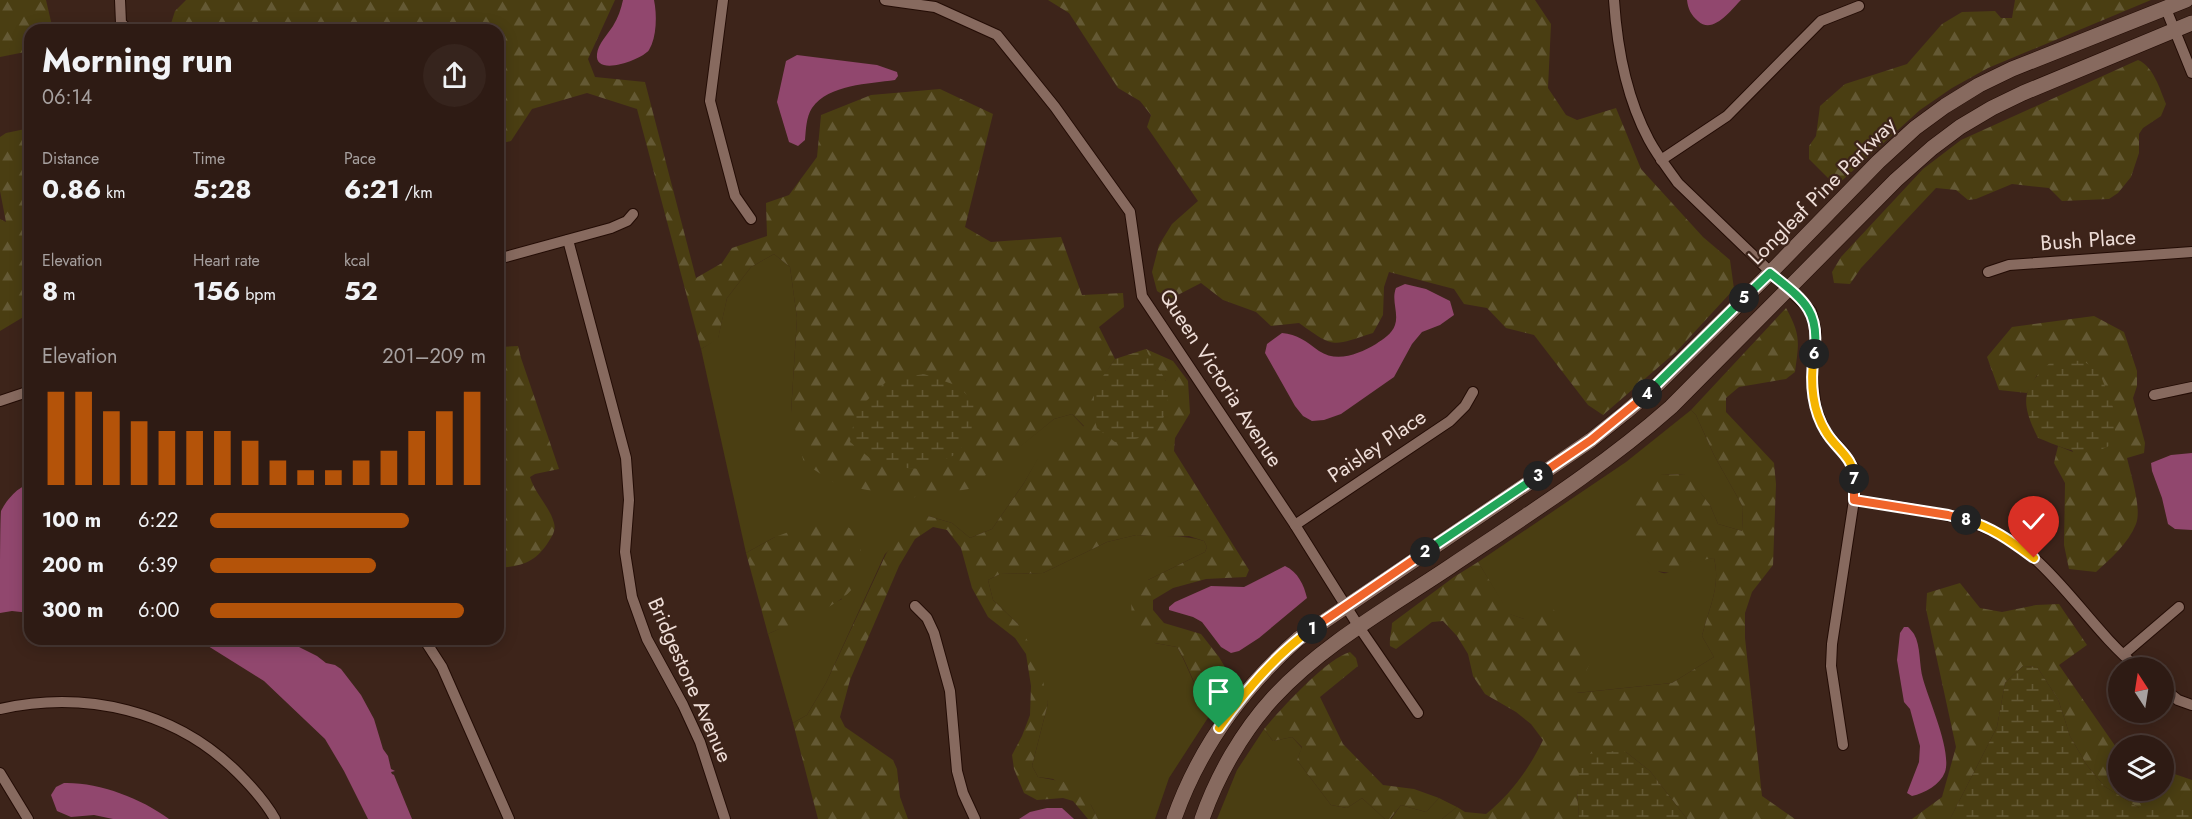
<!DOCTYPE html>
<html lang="en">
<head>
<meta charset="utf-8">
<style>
  :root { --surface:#2e1b14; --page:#36241d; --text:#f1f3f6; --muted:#a7a1a0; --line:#493934; --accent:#b45309 }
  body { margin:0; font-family:Jost,sans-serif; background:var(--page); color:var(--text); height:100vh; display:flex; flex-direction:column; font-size:22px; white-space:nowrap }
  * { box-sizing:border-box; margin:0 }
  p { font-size:20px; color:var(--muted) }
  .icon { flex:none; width:33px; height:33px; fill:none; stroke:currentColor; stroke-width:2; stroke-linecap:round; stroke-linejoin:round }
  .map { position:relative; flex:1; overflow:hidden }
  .side { position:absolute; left:24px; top:24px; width:480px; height:621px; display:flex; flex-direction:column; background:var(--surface); border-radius:18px; box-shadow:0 3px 15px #0003,0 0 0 2px var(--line) }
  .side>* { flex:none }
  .needle { width:39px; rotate:348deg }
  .tools { position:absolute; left:2108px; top:657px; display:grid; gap:12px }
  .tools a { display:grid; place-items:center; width:66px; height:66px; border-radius:50%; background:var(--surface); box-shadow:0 3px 15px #0003,0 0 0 2px var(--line); font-size:30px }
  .pin { position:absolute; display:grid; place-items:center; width:51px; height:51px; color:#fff; margin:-62px -26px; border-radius:50% 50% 50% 0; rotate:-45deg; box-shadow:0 0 6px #0007 }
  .pin .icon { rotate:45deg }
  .km { position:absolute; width:30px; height:30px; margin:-15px; border-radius:50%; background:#222; color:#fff; font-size:16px; line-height:30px; text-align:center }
  .round { display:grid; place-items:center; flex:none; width:63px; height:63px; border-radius:32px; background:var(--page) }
  .headline { display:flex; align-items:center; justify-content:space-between; height:102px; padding:0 18px }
  h1 { font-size:33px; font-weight:700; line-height:45px }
  .figures { display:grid; grid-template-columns:repeat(3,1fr); gap:9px; height:102px; padding:6px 18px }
  .figures div { display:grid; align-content:center }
  .figures b { font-size:26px; font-weight:700 }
  .figures small { font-size:16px; font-weight:400 }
  .figures p { font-size:16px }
  .chart { height:168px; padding:12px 18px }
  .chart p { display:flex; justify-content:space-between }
  .chart svg { width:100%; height:108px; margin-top:6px; stroke:var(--accent); stroke-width:6 }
  ul { padding:0 18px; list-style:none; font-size:20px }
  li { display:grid; grid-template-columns:96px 72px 1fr; align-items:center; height:45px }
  li i { height:15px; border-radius:8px; background:var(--accent) }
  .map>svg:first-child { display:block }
  .grass { fill:#4a3e12 }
  .forest { fill:url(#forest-firs) }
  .wetland { fill:url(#wetland-marsh) }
  .water { fill:#91476e }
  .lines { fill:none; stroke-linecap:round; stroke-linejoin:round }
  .street-casing { stroke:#230c05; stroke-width:12 }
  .secondary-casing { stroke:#230c05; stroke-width:16 }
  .street { stroke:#876a5f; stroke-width:10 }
  .secondary { stroke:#876a5f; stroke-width:15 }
  .split-1-casing { stroke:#fff; stroke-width:12 }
  .split-2-casing { stroke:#fff; stroke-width:12 }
  .split-3-casing { stroke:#fff; stroke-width:12 }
  .split-4-casing { stroke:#fff; stroke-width:12 }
  .split-5-casing { stroke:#fff; stroke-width:12 }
  .split-6-casing { stroke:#fff; stroke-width:12 }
  .split-7-casing { stroke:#fff; stroke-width:12 }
  .split-8-casing { stroke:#fff; stroke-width:12 }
  .split-9-casing { stroke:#fff; stroke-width:12 }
  .split-1 { stroke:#f5b400; stroke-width:8 }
  .split-2 { stroke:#f0652b; stroke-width:8 }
  .split-3 { stroke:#22a559; stroke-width:8 }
  .split-4 { stroke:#f0652b; stroke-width:8 }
  .split-5 { stroke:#22a559; stroke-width:8 }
  .split-6 { stroke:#22a559; stroke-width:8 }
  .split-7 { stroke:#f5b400; stroke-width:8 }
  .split-8 { stroke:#f0652b; stroke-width:8 }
  .split-9 { stroke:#f5b400; stroke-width:8 }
  .labels { text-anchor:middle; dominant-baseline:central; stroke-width:4.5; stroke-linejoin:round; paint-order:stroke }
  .street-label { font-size:21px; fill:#efded8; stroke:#3d241a }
</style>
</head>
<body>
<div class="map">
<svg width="2192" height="819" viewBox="0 0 2192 819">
  <defs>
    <pattern id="forest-firs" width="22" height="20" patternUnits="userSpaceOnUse" patternTransform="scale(1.5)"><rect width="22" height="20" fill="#4a3e12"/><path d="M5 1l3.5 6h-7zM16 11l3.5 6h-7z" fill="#645934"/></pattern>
    <pattern id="wetland-marsh" width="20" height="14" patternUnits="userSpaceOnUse" patternTransform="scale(1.5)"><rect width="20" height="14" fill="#4a3e12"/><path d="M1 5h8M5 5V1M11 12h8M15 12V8" fill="none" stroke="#645934"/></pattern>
  </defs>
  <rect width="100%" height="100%" fill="#3d241a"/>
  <g class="grass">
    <path d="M774 254 790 267 797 318 791 413 1019 447 1054 419 1072 414 1084 427 1038 459 1024 483 992 529 970 538 952 523 928 516 885 554 826 683 807 715 793 723 768 634 842 599 775 537 746 553 701 349 718 338 727 298 751 267Z"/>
    <path d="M1691 410 1696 415 1714 455 1743 507 1742 531 1718 524 1710 505 1685 474 1661 475 1647 561C1667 583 1668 570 1689 562 1697 559 1706 559 1714 558 1721 587 1709 607 1702 636L1714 657 1672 683 1576 693 1524 619 1509 614 1478 562 1626 462Z"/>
    <path d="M1136 535C1159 537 1183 534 1204 541L1207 547 1205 552 1148 580 1155 643 1177 647C1189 667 1195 693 1213 710L1169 778 1155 819H1098L1091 805 1053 779 1038 777 1032 766 1048 703 1018 624 993 600 988 580 1000 574 1043 573 1107 542Z"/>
    <path d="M1264 729 1273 741 1292 737 1302 748 1297 760 1331 805 1347 808 1362 798 1385 819H1217L1237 770Z"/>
    <path d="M1439 798 1457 807 1442 819H1391L1401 805 1426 812Z"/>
  </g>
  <g class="forest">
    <path d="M0 0H46L53 30H30V51L0 57Z"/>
    <path d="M186 0H615L588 59 595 77 645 82 696 278 722 263 732 248 767 236 766 203 789 195 817 157 821 115 871 95 940 89 993 114 965 227 991 242 1061 237 1082 295 1123 293 1124 307 1099 327 1115 359 1095 389 1166 381 1150 360 1146 349 1173 361 1188 381 1190 413 1175 438 1174 451 1249 570 1246 577 1206 579 1173 588 1153 600V610L1164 623 1201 634 1219 657 1233 681 1231 691 1213 710C1195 693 1190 667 1177 647L1155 643 1132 626 1131 597 1148 580 1205 552 1207 547 1204 541 1189 536 1164 537 1136 535 1107 542 1043 573 1000 574 988 580 993 600 1018 624 1038 659 1048 703 1032 766 1038 777 1075 784 1091 805 1098 819H1088L1073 801 1063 798 1037 800 1024 793 1014 769 1012 755 1022 736 1030 715 1031 686 1026 654 1015 638 988 617 972 588 961 548 947 530 933 527 915 539 899 566 850 680 840 717 845 727 893 760 897 769 900 797 908 819H818L793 723 807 715 826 683 886 554 906 525 928 516 952 523 970 538 992 529 1024 483 1038 458 1084 426 1072 414 1054 419 969 489 909 498 836 484 804 463 791 413 797 318 790 267 774 254 751 267 727 298 718 339 701 349 637 109 587 93 532 109 511 141 498 144V30H169L175 11Z"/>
    <path d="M1048 0H1535L1551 24 1548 88 1566 115 1577 120 1616 108 1641 169 1703 237 1730 260 1734 289 1677 351 1603 415 1588 405 1534 335 1506 328 1487 308 1464 304 1454 289 1389 272 1384 287 1383 315 1373 333C1332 346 1335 349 1299 323L1271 326 1256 312 1223 300 1201 283 1170 299 1157 291 1152 272 1159 245 1172 224 1198 201 1147 127 1151 115 1140 101 1118 88 1069 13Z"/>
    <path d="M2015 0H2151L1988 68 1952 88 1920 110 1836 186 1809 159V146L1816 136 1820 106 1845 84 1907 64 1942 24 1962 12 1995 11 2001 18H2012Z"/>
    <path d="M2138 60C2153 66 2160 89 2166 104L2161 116 2143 128 2139 134V153L2131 177 2118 193 2109 199 2062 201 2049 188 2012 184 1976 199 1968 200 1956 190 1936 188 1861 268 1850 284 1834 283 1832 272 1841 257 1923 169 1961 140Z"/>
    <path d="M30 128V313L0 331V219L6 222 0 191V137L6 133Z"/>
    <path d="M1786 308C1801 335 1799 342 1795 372L1786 379 1739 387 1726 398V412L1774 463 1776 484 1773 565 1752 592 1745 613V638L1762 796 1795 819H1687L1650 771 1626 752 1577 790 1579 819H1442L1457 807 1465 812 1486 814C1511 794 1529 769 1543 740L1531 724 1516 712 1485 694 1473 676 1468 654 1457 636 1443 621 1432 622 1396 649 1390 646C1389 638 1392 632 1392 623L1454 577 1478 562 1510 614 1524 619 1548 602 1591 660 1577 693 1672 683 1714 657 1702 636C1709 607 1721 587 1714 558L1690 562 1671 573 1656 571 1636 550 1632 529 1631 510 1646 489 1661 475 1686 474 1710 505 1718 524 1742 531 1743 507 1714 455 1696 415 1691 410Z"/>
    <path d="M2094 316 2124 332 2137 371V386L2133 398 2145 443 2144 453 2127 458C2131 475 2142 509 2136 524 2128 544 2111 558 2096 572L2069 569 2064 545 2065 483 2054 463 2058 446 2073 452 2037 375 2027 393 1999 390 1987 357 2012 327Z"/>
    <path d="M518 346 521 358 559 469 535 474 530 477C535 494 550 507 554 523 556 530 553 535 549 541 536 562 523 566 498 568V347Z"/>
    <path d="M840 522 859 534C861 550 864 564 858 580 847 606 792 623 768 634L746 553 775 537 805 526Z"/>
    <path d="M1960 583 1980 608 2002 612 2036 605 2059 604 2087 645 2059 665 2118 750V790H2163V770L2192 780V808H2139L2104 786 2086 764 2070 736 2058 699 2037 667 2023 666 2005 683 1997 727 1950 819H1912L1942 797 1956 747 1926 609 1927 593Z"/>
    <path d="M1350 652 1356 658 1358 666 1320 697 1343 744 1383 785 1414 789 1439 798 1426 812 1401 805 1390 819H1385L1362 798 1347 808 1331 805 1297 760 1302 747 1292 737 1273 741 1264 729C1280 710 1327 658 1350 652Z"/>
  </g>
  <g class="wetland">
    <path d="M1146 349C1151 362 1161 370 1166 381 1171 393 1166 421 1156 430 1144 439 1129 440 1115 442L1097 428 1094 418V389L1115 359Z"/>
    <path d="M2053 360 2083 361 2099 371 2116 415 2114 443C2086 461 2067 449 2038 438 2019 400 2022 388 2053 360Z"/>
    <path d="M924 374 958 386 974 402 971 434 957 454 922 469 891 467 871 459 850 442 856 411 888 380Z"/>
    <path d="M2023 666 2037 667 2058 699 2070 736 2086 764 2104 786 2139 808H2192V819H1950L1997 727 2005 683Z"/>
    <path d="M1606 751 1626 752 1650 771 1687 819H1579L1577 790 1580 766 1589 754Z"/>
  </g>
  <g class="water">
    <path d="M623 0H654C657 14 657 37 649 50 643 59 594 78 597 54 598 44 608 34 613 26 618 18 621 9 623 0Z"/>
    <path d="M1687 0H1741C1731 10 1713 35 1698 21 1691 15 1688 9 1687 0Z"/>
    <path d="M797 55 877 65 897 72 898 76 895 80C869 84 829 84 812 108 806 117 806 130 805 140L798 146 789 142 777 102 786 61Z"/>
    <path d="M1405 284 1426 289 1450 301 1454 315 1440 325 1422 332 1412 344 1394 377 1341 414 1324 420 1312 421 1303 416 1295 406 1265 353 1267 344 1282 333C1297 334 1307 342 1319 351 1337 363 1359 354 1376 344 1383 339 1392 334 1395 325 1399 313 1391 300 1396 288Z"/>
    <path d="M2192 453V530L2175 529 2168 524 2162 498 2152 471 2151 463 2171 455Z"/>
    <path d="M30 483V613L12 611 0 613C0 598 0 520 1 511 7 499 17 488 30 483Z"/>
    <path d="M1285 566C1298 572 1304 585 1307 598L1259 638 1239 651 1231 653 1221 647 1202 622 1193 617 1169 610V607L1175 602 1211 586 1244 587Z"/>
    <path d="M1904 627H1908C1910 629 1912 631 1914 634 1921 646 1919 666 1923 679 1929 701 1952 751 1945 772 1940 785 1925 793 1912 796L1907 793 1919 762 1920 746 1910 709 1904 702 1897 660 1900 633Z"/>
    <path d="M192 639H283L317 656 326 663 335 665 341 669 361 695 374 719 383 749 388 756 391 769 395 771 391 772 392 774 394 775 412 819H368L344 771 325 739 264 681 200 641Z"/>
    <path d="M64 783C98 782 141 798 169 819H113L94 815 71 817 57 811 51 795 56 787Z"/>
    <path d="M1047 808H1062L1074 819H1019L1030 812Z"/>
  </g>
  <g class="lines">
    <defs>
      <g id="street">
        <path d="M120 0 121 23 129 30"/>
        <path d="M723 0 710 101 735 196 751 219"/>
        <path d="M885 0 935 7 997 35 1055 107 1130 212 1142 296 1295 525 1359 627 1418 713"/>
        <path d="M1614 0C1617 47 1627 99 1649 140 1657 155 1668 169 1678 183L1811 311 1816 331 1812 375 1816 409 1826 433 1844 453 1854 468V500L1832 644 1831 666 1843 745"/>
        <path d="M2166 9 2192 73"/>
        <path d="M1661 160 1727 116 1821 21 1859 6"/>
        <path d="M568 240 626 458 629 500 625 552 632 597 647 639 683 705 700 742 725 819"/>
        <path d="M498 259 611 228 627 221 633 214"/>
        <path d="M1988 272 2009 265 2192 252"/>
        <path d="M2154 395 2192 387"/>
        <path d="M0 401 30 391"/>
        <path d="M1854 500C1917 510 1984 513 2034 558 2071 591 2099 636 2138 668"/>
        <path d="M1295 525 1450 421 1465 406 1473 392"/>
        <path d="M915 606 927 618 934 633 950 691 957 771 963 793 975 819"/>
        <path d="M424 639 442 667 509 819"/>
        <path d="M2124 654 2179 607"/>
        <path d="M2163 688 2178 700 2192 705"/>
        <path d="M0 709C85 690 175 710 238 773 252 787 265 801 275 819"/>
        <path d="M0 773 28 819"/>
      </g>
      <g id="secondary">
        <path d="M1174 819C1199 748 1242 689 1298 639L1546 471 1591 440 1626 412 1654 388 1770 273 1878 162 1915 128 1945 106 1979 85 2012 69 2186 0"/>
        <path d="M1202 819C1217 776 1242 732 1273 698 1323 644 1390 607 1451 566 1527 515 1603 467 1671 407L1896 180 1932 148 1960 127 1992 108 2023 93 2192 23"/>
      </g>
    </defs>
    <use href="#street" class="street-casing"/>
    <use href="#secondary" class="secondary-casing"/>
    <use href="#street" class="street"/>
    <use href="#secondary" class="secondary"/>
  </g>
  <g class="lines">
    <defs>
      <path id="split-1" d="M1219 728C1245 691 1275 655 1312 629"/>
      <path id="split-2" d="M1312 629 1425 552"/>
      <path id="split-3" d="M1425 552 1538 476"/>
      <path id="split-4" d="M1538 476 1591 440 1647 394"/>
      <path id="split-5" d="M1647 394 1744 298"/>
      <path id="split-6" d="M1744 298 1770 273C1802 299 1821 310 1814 354"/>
      <path id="split-7" d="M1814 354C1810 381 1811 408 1826 432 1836 449 1854 457 1854 479"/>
      <path id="split-8" d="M1854 479V500L1948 515 1966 520"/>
      <path id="split-9" d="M1966 520C1992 527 2012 542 2034 558"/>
    </defs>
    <use href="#split-1" class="split-1-casing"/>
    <use href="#split-2" class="split-2-casing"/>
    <use href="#split-3" class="split-3-casing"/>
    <use href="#split-4" class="split-4-casing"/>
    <use href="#split-5" class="split-5-casing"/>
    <use href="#split-6" class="split-6-casing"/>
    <use href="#split-7" class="split-7-casing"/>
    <use href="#split-8" class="split-8-casing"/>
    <use href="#split-9" class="split-9-casing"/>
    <use href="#split-1" class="split-1"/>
    <use href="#split-2" class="split-2"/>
    <use href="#split-3" class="split-3"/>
    <use href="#split-4" class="split-4"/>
    <use href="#split-5" class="split-5"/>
    <use href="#split-6" class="split-6"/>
    <use href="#split-7" class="split-7"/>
    <use href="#split-8" class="split-8"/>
    <use href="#split-9" class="split-9"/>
  </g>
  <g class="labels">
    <g class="street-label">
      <text transform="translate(1822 191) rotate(-45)">Longleaf Pine Parkway</text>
      <text transform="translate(2088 240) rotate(-4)">Bush Place</text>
      <text transform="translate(1221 378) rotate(57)">Queen Victoria Avenue</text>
      <text transform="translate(1377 446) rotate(-34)">Paisley Place</text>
      <text transform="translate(690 680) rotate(66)">Bridgestone Avenue</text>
    </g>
  </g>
</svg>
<div class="tools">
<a><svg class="needle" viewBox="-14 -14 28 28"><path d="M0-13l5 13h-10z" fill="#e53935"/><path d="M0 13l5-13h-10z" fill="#a7a1a0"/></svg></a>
<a><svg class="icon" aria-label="layers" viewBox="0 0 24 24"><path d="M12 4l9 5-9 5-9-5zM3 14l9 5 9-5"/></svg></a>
</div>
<div class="pin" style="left:1219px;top:728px;background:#1e9e55"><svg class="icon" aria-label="arrive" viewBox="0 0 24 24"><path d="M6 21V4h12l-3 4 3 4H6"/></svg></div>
<div class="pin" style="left:2034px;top:558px;background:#d93025"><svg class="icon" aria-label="check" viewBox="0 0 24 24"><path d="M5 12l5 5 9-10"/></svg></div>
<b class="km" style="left:1312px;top:629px">1</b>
<b class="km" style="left:1425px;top:552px">2</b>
<b class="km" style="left:1538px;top:476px">3</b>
<b class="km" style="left:1647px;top:394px">4</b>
<b class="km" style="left:1744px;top:298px">5</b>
<b class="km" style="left:1814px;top:354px">6</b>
<b class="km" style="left:1854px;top:479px">7</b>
<b class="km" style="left:1966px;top:520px">8</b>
<section class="side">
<div class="headline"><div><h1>Morning run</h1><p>06:14</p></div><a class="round"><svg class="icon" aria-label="share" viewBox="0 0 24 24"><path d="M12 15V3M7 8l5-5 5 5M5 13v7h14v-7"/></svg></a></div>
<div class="figures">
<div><p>Distance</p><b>0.86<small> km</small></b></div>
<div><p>Time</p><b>5:28</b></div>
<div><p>Pace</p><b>6:21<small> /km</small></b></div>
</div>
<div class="figures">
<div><p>Elevation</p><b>8<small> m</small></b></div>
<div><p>Heart rate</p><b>156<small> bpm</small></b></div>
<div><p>kcal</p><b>52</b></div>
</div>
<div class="chart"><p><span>Elevation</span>201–209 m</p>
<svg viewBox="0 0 160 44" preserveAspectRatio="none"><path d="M5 44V6M15 44V6M25 44V14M35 44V18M45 44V22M55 44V22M65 44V22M75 44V26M85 44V34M95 44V38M105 44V38M115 44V34M125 44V30M135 44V22M145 44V14M155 44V6"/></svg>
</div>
<ul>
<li><b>100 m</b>6:22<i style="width:72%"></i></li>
<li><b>200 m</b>6:39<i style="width:60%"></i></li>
<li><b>300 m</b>6:00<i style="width:92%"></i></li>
</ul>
</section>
</div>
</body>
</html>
